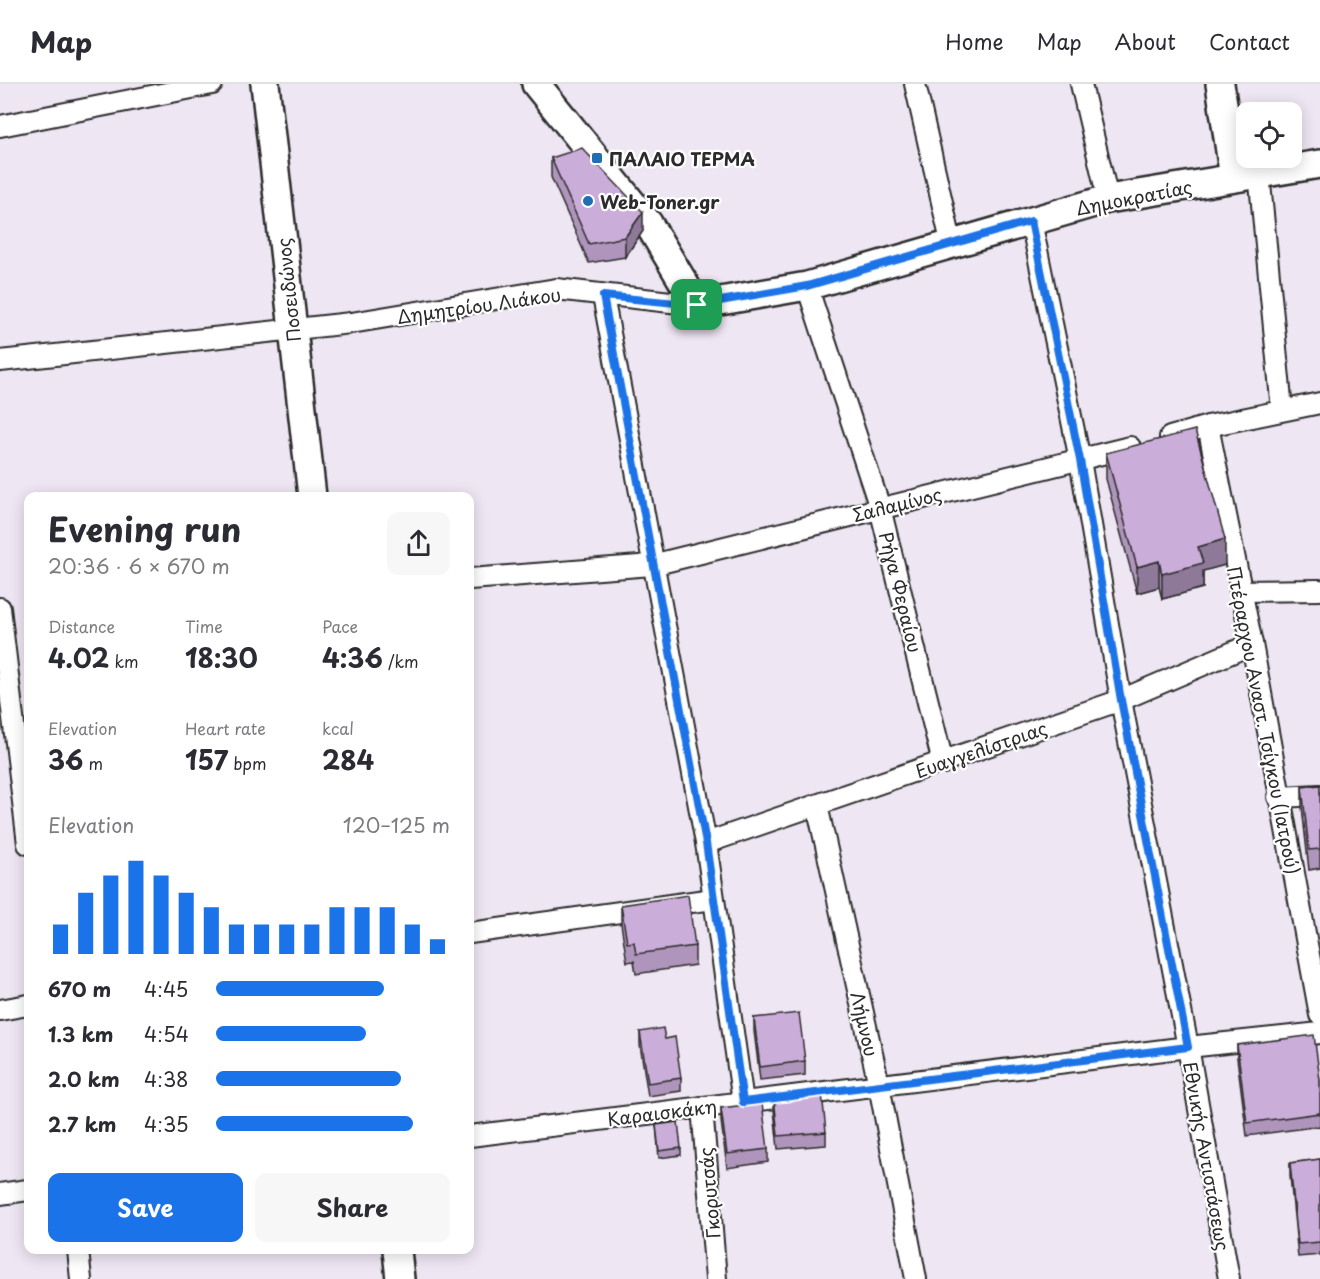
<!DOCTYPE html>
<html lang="en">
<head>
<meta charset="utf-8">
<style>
  :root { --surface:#fff; --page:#f7f7f7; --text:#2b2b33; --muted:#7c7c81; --line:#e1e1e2; --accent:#1a73e8 }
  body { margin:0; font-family:"Playpen Sans",sans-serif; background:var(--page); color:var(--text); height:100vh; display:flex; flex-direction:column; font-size:22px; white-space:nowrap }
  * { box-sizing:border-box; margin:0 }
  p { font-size:20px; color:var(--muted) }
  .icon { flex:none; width:33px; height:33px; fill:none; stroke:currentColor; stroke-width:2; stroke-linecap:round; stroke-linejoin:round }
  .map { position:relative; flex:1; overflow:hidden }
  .panel { position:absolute; left:24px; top:408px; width:450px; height:762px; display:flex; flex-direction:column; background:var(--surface); border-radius:12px; box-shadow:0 3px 15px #0003 }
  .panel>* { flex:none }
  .buttons { position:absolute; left:1236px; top:18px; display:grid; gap:12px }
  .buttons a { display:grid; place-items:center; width:66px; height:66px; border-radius:12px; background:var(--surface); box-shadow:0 3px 15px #0003; font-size:30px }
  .pin { position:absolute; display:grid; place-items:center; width:51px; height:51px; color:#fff; margin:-26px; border-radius:12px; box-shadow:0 3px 9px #0006 }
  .round { display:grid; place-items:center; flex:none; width:63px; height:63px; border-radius:12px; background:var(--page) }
  .head { display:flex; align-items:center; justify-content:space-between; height:102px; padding:0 24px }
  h1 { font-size:33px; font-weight:700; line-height:45px }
  .figures { display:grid; grid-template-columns:repeat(3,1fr); gap:9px; height:102px; padding:6px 24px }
  .figures div { display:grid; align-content:center }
  .figures b { font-size:26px; font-weight:700 }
  .figures small { font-size:16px; font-weight:400 }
  .figures p { font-size:16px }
  .chart { height:168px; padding:12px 24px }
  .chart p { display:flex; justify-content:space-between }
  .chart svg { width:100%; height:108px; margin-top:6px; stroke:var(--accent); stroke-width:6 }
  .cta { display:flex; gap:12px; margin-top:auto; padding:12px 24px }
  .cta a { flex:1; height:69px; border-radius:12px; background:var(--accent); color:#fff; font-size:24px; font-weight:700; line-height:69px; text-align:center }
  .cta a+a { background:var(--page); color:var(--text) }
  ul { padding:0 24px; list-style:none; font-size:20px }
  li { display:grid; grid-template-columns:96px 72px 1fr; align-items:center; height:45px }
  li i { height:15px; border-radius:8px; background:var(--accent) }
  header { display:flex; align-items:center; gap:36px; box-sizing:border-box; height:84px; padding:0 30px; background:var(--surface); border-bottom:2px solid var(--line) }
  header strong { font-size:28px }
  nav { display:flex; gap:33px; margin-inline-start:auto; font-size:21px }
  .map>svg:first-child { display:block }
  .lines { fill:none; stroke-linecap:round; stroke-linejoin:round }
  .street-casing { stroke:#2b2b2b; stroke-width:24 }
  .secondary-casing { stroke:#2b2b2b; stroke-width:32 }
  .street { stroke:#fff; stroke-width:20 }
  .secondary { stroke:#fff; stroke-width:27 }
  .wall { fill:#af95bb; stroke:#2b2b2b; stroke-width:1.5 }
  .shaded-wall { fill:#8e7999; stroke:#2b2b2b; stroke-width:1.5 }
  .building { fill:#cbadda; stroke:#2b2b2b; stroke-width:1.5 }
  .route-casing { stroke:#fff; stroke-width:12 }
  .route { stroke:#1a73e8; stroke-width:8 }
  .poi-dot { fill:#1f6fb2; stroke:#fff; stroke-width:2 }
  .labels { text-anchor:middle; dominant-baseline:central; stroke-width:4.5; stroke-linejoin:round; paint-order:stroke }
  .poi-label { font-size:18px; font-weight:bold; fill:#2b2b2b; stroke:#fff; text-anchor:start }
  .street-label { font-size:18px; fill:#2b2b2b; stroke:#fff }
</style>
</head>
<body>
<header>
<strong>Map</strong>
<nav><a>Home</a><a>Map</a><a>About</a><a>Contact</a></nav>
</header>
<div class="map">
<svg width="1320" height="1195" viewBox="0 0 1320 1195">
  <rect width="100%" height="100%" fill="#efe6f4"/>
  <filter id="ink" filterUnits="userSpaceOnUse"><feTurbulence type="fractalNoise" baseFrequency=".0167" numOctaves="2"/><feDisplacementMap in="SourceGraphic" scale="12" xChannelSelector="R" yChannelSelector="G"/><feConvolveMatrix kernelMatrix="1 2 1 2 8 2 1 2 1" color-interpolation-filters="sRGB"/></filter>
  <g filter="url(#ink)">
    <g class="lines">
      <defs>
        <g id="street">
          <path d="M915 0 952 162"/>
          <path d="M1081 0 1108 115"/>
          <path d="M0 42 212 0"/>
          <path d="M1259 89 1282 326"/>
          <path d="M1031 137 1080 376 1121 616 1188 963 1229 1195"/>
          <path d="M807 202 880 424 943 679"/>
          <path d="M603 212 706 759 743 1018"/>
          <path d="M0 277 351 239 556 205 697 221"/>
          <path d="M1208 342 1252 560 1320 931"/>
          <path d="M1170 353 1208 342 1320 319"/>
          <path d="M470 495 652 481 1130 363"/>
          <path d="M1240 507 1320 506"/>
          <path d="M0 524 28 760"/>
          <path d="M1278 713 1320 711"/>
          <path d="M817 721 879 1001 916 1195"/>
          <path d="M706 759 1121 616 1252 560"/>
          <path d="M470 849 713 815"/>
          <path d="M0 926 28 921"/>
          <path d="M702 1023 716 1195"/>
          <path d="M470 1052 1188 963 1320 949"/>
          <path d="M0 1110 28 1106"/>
          <path d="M78 1166 81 1195"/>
        </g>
        <g id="secondary">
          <path d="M265 0 312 412"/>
          <path d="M536 0 648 139 697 221 807 202 1108 115 1320 80"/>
          <path d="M1220 0 1234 94"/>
          <path d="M397 1166 400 1195"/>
        </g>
      </defs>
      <use href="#street" class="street-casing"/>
      <use href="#secondary" class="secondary-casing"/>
      <use href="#street" class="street"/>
      <use href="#secondary" class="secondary"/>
    </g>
    <g class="wall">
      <path d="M551 74 643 147 625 173 589 179 551 93Z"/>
      <path d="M1106 369 1225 481 1203 487V504L1162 515 1159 503 1137 509 1106 395Z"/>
      <path d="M1320 701V784L1309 786 1302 723V703Z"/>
      <path d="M621 821 695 862V881L636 890 634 877 627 878 621 840Z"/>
      <path d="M754 934 805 977V991L760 996 754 947Z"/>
      <path d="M640 948 665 955 681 994V1007L648 1012 640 961Z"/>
      <path d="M1237 961 1320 996V1042L1247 1052 1237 974Z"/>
      <path d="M774 1013 826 1048V1061L778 1065 774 1026Z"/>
      <path d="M721 1024 768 1065V1078L727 1084 721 1037Z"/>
      <path d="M656 1041 681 1064V1071L659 1074Z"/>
      <path d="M1320 1075V1171L1298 1173 1290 1092V1079Z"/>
    </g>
    <g class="shaded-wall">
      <path d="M643 128V147L625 173V153Z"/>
      <path d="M1225 455V481L1203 487V504L1162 515V490L1198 463Z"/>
      <path d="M1159 477V503L1137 509V483Z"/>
    </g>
    <g class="building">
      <path d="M582 64 643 128 625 153 589 160 551 74Z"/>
      <path d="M1195 346 1225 455 1198 463 1203 479 1162 490 1159 477 1137 483 1106 369Z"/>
      <path d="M1320 701V765L1309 766 1302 703Z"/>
      <path d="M688 811 695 862 636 870 634 858 627 859 621 821Z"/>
      <path d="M799 929 805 977 760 983 754 934Z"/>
      <path d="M663 944 665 955 675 953 681 994 648 999 640 948Z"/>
      <path d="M1314 951 1320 996V1029L1247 1039 1237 961Z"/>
      <path d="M822 1009 826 1048 778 1052 774 1013Z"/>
      <path d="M762 1019 768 1065 727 1070 721 1024Z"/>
      <path d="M678 1038 681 1064 659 1067 656 1041Z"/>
      <path d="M1320 1075V1158L1298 1160 1290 1079Z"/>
    </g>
  </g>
  <g class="lines" filter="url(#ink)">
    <defs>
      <path id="route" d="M1031 137 1080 376 1121 616 1188 963 743 1018 706 759 603 212 697 221 807 202Z"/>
    </defs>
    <use href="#route" class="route-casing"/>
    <use href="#route" class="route"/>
  </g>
  <g class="poi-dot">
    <rect x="591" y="68" width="12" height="12" rx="3"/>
    <circle cx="588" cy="117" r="6"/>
  </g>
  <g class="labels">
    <g class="poi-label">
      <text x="609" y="74">ΠΑΛΑΙΟ ΤΕΡΜΑ</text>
      <text x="600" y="117">Web-Toner.gr</text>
    </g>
    <g class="street-label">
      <text transform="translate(1134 113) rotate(-11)">Δημοκρατίας</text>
      <text transform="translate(288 206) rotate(-96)">Ποσειδώνος</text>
      <text transform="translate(479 221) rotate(-8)">Δημητρίου Λιάκου</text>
      <text transform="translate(897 420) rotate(-14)">Σαλαμίνος</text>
      <text transform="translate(901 508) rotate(76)">Ρήγα Φεραίου</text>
      <text transform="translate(1264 636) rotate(79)">Πτέραρχου Αναστ. Τσίγκου (Ιατρού)</text>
      <text transform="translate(981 665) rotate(-19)">Ευαγγελίστριας</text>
      <text transform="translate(865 940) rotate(77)">Λήμνου</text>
      <text transform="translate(662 1028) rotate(-7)">Καραισκάκη</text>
      <text transform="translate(1207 1072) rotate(80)">Εθνικής Αντιστάσεως</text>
      <text transform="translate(709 1109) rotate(-95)">Γκορυτσάς</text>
    </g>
  </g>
</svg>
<div class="buttons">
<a><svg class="icon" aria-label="locate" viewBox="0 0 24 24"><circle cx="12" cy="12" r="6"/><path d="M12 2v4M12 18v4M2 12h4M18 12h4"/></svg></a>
</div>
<div class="pin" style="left:697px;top:221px;background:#1e9e55"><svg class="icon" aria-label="arrive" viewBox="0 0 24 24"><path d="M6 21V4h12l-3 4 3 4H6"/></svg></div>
<section class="panel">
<div class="head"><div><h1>Evening run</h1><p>20:36 · 6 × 670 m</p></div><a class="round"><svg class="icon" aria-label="share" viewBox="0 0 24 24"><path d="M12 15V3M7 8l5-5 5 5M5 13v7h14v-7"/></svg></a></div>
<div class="figures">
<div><p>Distance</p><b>4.02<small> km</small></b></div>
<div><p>Time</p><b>18:30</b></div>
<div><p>Pace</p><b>4:36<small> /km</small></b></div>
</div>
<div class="figures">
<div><p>Elevation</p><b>36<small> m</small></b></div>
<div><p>Heart rate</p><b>157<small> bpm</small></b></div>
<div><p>kcal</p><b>284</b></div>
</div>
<div class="chart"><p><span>Elevation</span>120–125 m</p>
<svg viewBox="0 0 160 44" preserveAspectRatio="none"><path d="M5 44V32M15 44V19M25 44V12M35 44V6M45 44V12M55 44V19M65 44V25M75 44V32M85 44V32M95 44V32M105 44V32M115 44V25M125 44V25M135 44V25M145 44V32M155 44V38"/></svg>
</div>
<ul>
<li><b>670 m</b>4:45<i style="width:72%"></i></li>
<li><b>1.3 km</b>4:54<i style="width:64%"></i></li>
<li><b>2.0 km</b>4:38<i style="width:79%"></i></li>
<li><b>2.7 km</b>4:35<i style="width:84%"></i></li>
</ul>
<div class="cta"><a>Save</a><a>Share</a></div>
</section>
</div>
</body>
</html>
